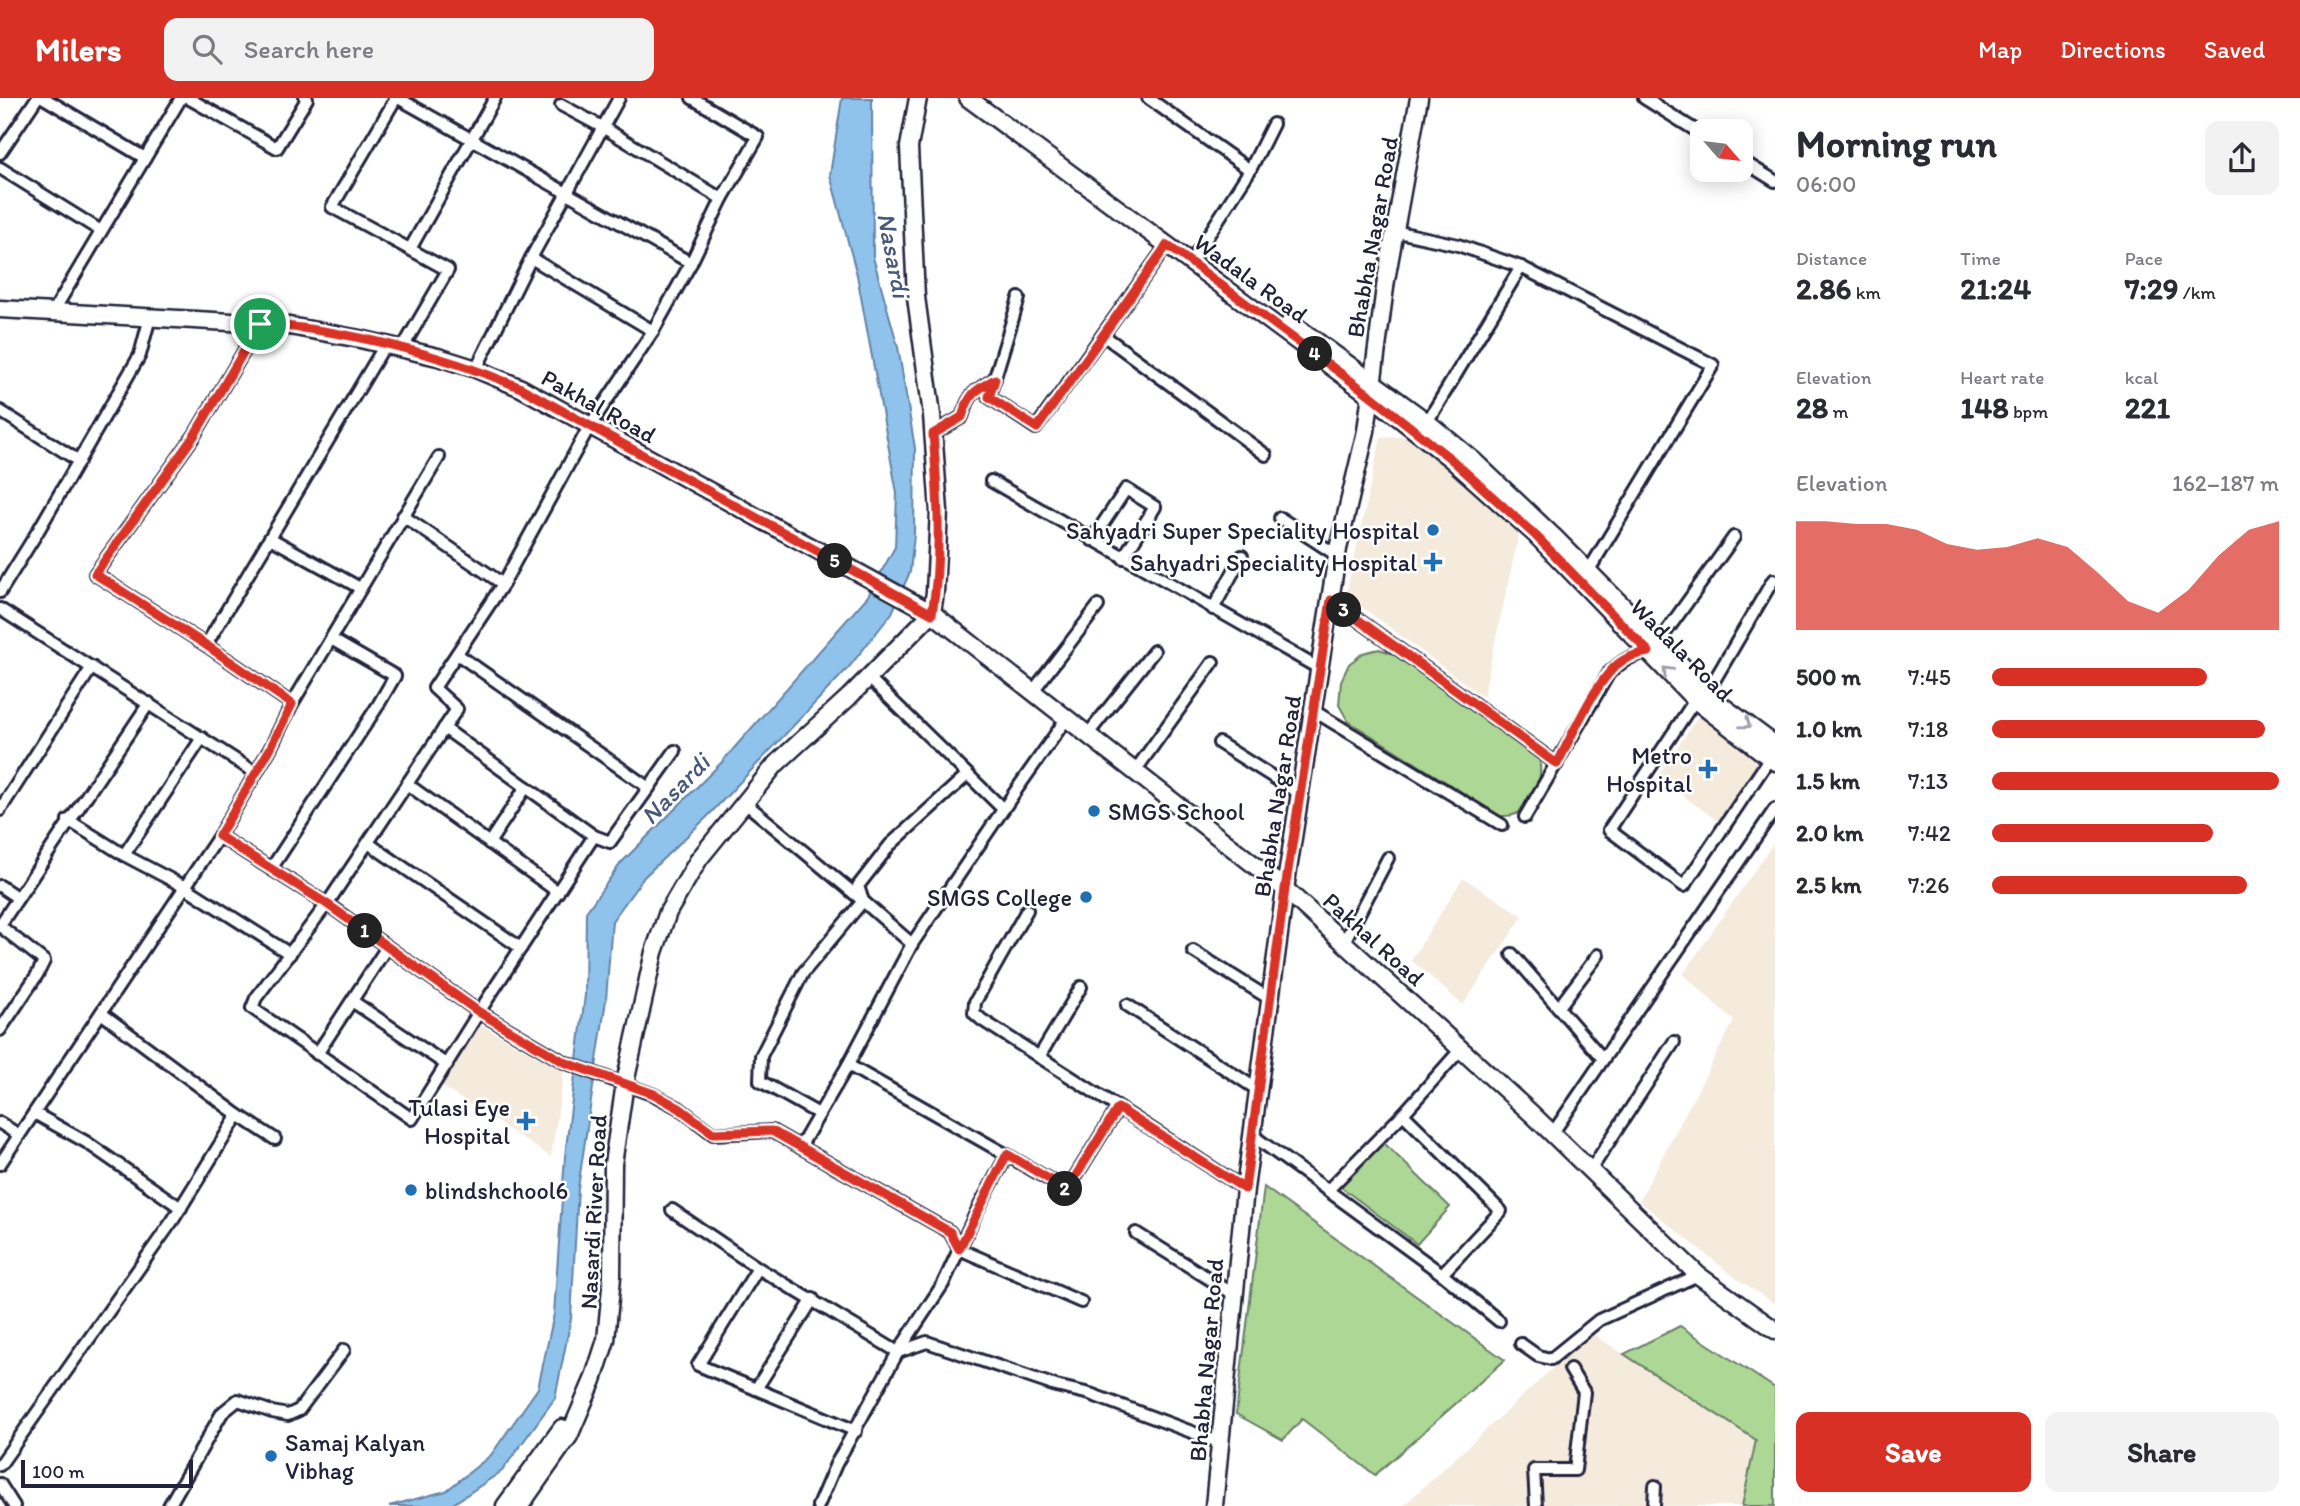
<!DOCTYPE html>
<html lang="en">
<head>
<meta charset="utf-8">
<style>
  :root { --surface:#fff; --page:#f2f2f3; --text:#2b2b33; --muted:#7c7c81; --accent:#d93025 }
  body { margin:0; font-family:Itim,sans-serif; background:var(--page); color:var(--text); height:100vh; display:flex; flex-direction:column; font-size:26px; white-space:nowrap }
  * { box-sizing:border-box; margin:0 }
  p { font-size:23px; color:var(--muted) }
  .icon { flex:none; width:38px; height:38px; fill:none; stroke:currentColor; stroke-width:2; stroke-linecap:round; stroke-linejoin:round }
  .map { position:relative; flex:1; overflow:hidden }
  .panel { display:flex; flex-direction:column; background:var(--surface); width:525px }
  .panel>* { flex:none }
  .needle { width:46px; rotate:118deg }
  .fabs { position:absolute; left:1690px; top:21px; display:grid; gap:14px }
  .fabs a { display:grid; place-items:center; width:63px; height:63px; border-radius:14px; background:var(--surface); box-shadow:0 4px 18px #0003; font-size:35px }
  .scale { position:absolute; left:21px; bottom:18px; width:172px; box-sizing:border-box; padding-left:7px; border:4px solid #22223b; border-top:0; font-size:19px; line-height:24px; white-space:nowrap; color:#22223b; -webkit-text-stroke:5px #fff; paint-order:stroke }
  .pin { position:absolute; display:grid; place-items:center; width:60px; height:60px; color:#fff; margin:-30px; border:4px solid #fff; border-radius:50%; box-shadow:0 2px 7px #0007 }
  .km { position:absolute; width:35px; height:35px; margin:-18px; border-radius:50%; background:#222; color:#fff; font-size:19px; line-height:35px; text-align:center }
  .round { display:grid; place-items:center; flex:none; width:74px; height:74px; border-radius:14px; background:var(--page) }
  .headline { display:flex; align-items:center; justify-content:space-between; height:119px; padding:0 21px }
  h1 { font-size:38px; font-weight:700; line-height:52px }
  .figures { display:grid; grid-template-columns:repeat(3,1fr); gap:10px; height:119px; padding:7px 21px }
  .figures div { display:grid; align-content:center }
  .figures b { font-size:30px; font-weight:700 }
  .figures small { font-size:19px; font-weight:400 }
  .figures p { font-size:19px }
  .chart { height:196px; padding:14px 21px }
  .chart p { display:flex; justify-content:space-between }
  .chart svg { width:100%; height:126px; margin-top:7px; fill:var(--accent); opacity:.7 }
  .primary-button { display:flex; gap:14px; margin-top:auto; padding:14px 21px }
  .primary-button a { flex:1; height:80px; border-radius:14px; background:var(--accent); color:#fff; font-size:28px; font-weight:700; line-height:80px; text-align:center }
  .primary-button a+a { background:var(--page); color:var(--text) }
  ul { padding:0 21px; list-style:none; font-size:23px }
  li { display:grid; grid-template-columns:112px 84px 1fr; align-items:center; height:52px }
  li i { height:18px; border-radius:9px; background:var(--accent) }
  header { display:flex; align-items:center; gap:42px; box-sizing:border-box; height:98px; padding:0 35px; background:var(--accent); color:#fff }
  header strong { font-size:33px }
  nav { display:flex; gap:38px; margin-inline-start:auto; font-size:24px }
  .search { width:490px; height:63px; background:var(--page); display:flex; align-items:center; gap:18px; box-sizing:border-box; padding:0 24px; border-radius:14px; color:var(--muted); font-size:26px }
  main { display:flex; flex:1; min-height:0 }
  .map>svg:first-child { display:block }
  .built { fill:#f4ebdd }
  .green { fill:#add795; stroke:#687c68; stroke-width:2 }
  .water { fill:#8fc3ec; stroke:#6383a5; stroke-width:2 }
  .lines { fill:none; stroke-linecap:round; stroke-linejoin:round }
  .street-casing { stroke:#22223b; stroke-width:16 }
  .secondary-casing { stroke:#22223b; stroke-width:21 }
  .street { stroke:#fff; stroke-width:10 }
  .secondary { stroke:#fff; stroke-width:16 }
  .oneway { stroke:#9c9ca7 }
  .route-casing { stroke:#fff; stroke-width:14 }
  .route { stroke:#d93025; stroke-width:9 }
  .poi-dot { fill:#1f6fb2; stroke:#fff; stroke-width:2.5 }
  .labels { text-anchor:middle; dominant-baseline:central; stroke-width:5; stroke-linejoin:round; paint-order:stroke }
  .street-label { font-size:24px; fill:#22223b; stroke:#fff }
  .poi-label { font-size:24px; fill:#22223b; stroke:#fff; text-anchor:end }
  .water-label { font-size:26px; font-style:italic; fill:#485a79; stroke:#fff }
</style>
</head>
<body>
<header>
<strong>Milers</strong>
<div class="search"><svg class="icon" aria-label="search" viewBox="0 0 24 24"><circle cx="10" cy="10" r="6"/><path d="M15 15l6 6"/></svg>Search here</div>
<nav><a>Map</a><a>Directions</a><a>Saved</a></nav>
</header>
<main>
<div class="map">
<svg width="1775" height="1408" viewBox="0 0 1775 1408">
  <rect width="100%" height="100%" fill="#fff"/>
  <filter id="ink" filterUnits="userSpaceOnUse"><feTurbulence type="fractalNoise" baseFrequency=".0143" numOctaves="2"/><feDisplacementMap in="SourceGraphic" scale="14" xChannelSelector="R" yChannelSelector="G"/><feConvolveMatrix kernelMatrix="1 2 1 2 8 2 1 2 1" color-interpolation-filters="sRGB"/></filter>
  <g filter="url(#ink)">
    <g class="built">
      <path d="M1410 338 1520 431 1483 599 1346 497 1381 339Z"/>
      <path d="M1699 617 1759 663 1718 723 1657 679Z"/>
      <path d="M1775 743V1206L1736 1180 1639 1103 1734 923 1683 876Z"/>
      <path d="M1463 780 1523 818 1463 907 1411 862Z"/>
      <path d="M481 927 564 974 551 1059 441 988Z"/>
      <path d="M1591 1235 1756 1342 1742 1408H1403Z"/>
    </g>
    <g class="green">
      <path d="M1379 551 1397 557 1539 660C1543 676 1537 701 1522 712 1516 718 1509 718 1500 718L1348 623 1339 607 1341 583 1349 566 1363 555Z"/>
      <path d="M1383 1044 1450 1109 1417 1146 1338 1087Z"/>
      <path d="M1264 1089 1505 1262 1375 1377 1302 1321 1283 1342 1236 1316Z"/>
      <path d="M1680 1228 1775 1290V1408H1742L1756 1342 1624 1256Z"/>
    </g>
    <path class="water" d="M842 0H872L873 159 898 249 915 350 914 437 910 474 892 515 849 569 707 719 644 779 612 823 606 902 578 1090 571 1221 555 1300 502 1373 450 1408H389L446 1393 491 1357 538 1290 554 1216 565 1058 585 897 586 814 621 765 721 665 868 498 895 449 897 395 857 177 830 77Z"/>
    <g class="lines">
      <defs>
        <g id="street">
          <path d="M44 0 145 60"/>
          <path d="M188 0 277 50 307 1 305 0"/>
          <path d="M396 0 332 109 448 172 402 251"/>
          <path d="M398 0 691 165"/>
          <path d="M1148 0 1250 72 1191 164"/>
          <path d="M1644 0 1703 37"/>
          <path d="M561 7 604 30 722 101"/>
          <path d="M0 55 37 0"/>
          <path d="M1741 62 1775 83"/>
          <path d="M0 70 101 133"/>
          <path d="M1250 72 1273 26"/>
          <path d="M1394 133 1458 147 1521 169 1713 267 1586 477"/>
          <path d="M410 151 495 0"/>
          <path d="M531 160 653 233"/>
          <path d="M1019 200 989 299 1036 330 1167 147"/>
          <path d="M53 214 181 0"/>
          <path d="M1103 237 1266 357"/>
          <path d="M476 271 531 160 619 0"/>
          <path d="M0 313 79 363"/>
          <path d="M1427 324 1521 169"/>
          <path d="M933 336 962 319C969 296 974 293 995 281"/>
          <path d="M991 383 1320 571"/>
          <path d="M403 418 503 486"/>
          <path d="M1280 420 1338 458"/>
          <path d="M270 440 360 490"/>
          <path d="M1092 442 1126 391 1155 409 1123 460"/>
          <path d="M0 494 38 433 140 257 150 219"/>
          <path d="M1331 502 1557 666"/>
          <path d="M0 511 256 675"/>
          <path d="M1213 511 1242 458"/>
          <path d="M1658 545 1734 439"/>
          <path d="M206 547 95 476 194 338 260 226"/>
          <path d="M457 556 649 690"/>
          <path d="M868 579 1003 711"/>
          <path d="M1033 593 1098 508"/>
          <path d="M1708 593 1773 482"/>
          <path d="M1695 602 1609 732 1684 788 1770 660"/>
          <path d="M292 606 206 547 385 247"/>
          <path d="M1314 613 1502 727"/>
          <path d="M444 630 594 738"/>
          <path d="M1088 636 1154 553"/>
          <path d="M1219 645 1300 696"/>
          <path d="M675 653 610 744 594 738 479 914 412 1021 252 910 256 900 327 806 457 611 434 590 503 486 589 329 653 233 691 165 722 101 758 39 692 0"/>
          <path d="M1135 673 1213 564"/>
          <path d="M407 686 558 794"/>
          <path d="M744 704 863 803 803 875 761 958 760 983 819 1016"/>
          <path d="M0 712 92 569"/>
          <path d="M1525 719 1609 575C1622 563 1631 557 1649 554"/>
          <path d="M68 722 124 757 185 789 290 856"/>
          <path d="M219 738 327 806 479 914 564 964 654 997 679 1010 713 1036 772 1033 950 1134 959 1151 1081 1204"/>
          <path d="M368 745 521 850"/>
          <path d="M489 745 526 689"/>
          <path d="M124 757 202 640"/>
          <path d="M271 771 377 609 395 578 331 541"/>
          <path d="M0 788 18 800 149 605"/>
          <path d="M1027 812 975 904 974 915 982 922 1245 1091"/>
          <path d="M0 827 18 800"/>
          <path d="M0 828 44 863 37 877 0 932"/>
          <path d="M1344 844 1388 760"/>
          <path d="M912 846 863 803 858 788 890 747 967 677"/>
          <path d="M1193 853 1270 901"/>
          <path d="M1512 856 1603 961"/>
          <path d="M352 903 447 967"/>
          <path d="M1127 907 1258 992"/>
          <path d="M1559 909 1598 857"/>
          <path d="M101 915 238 1017 275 1041"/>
          <path d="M317 956 387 849"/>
          <path d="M1039 959 1081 889"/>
          <path d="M34 1015 86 1044 181 1110"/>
          <path d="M1403 1016 1501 1113 1442 1176"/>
          <path d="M0 1025 19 1037"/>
          <path d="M1552 1036 1775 711"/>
          <path d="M1252 1037 1442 1176 1499 1223"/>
          <path d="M800 1049 848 967"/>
          <path d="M1007 1057 1067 1092 1118 1010"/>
          <path d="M0 1066 219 738 270 651 292 606 439 359"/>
          <path d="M1590 1073 1674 944"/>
          <path d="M1328 1092 1403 1016 1461 951"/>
          <path d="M672 1112 758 1170 898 1254 943 1186 977 1113 1007 1057 848 967 912 846 1017 691 1067 620"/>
          <path d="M1136 1135 1235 1197"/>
          <path d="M813 1201 756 1291 856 1333"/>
          <path d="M1521 1246 1538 1258 1551 1261 1599 1222 1698 1177"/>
          <path d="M756 1291 698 1267 758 1170"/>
          <path d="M0 1367 173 1122 238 1017"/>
          <path d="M0 1386 14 1408"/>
          <path d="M169 1408 222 1315 238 1302 272 1314 288 1317 299 1312 344 1252"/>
          <path d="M818 1408 836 1366 898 1254 927 1244 1056 1288 1090 1296 1221 1345"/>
          <path d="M1536 1408 1534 1372H1575L1584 1294 1570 1271"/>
          <path d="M1654 1408 1655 1388"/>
        </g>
        <g id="secondary">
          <path d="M968 0 1370 297 1451 361 1536 437 1695 602 1775 664"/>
          <path d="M0 211 284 227 360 241 438 259 476 271 521 290 932 515 1285 791 1532 1016 1698 1177 1775 1232"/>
          <path d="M1290 224 1427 324 1474 363 1553 438 1721 607 1775 647"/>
          <path d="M505 1408 562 1330"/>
          <path d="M520 1408 569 1338 593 1282 606 1242 612 1179 613 1066 625 985 654 854 668 814 699 761 776 666 849 599 932 515 935 494 939 413 932 317 916 199 909 49 918 0"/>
          <path d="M1214 1408 1245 1091 1285 791 1338 451 1366 333 1386 182 1419 0"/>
        </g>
      </defs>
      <use href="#street" class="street-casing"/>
      <use href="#secondary" class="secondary-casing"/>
      <use href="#street" class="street"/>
      <use href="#secondary" class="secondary"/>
    </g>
    <defs><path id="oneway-chevron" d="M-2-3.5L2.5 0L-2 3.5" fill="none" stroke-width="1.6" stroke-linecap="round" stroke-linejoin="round" transform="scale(1.75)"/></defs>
    <g class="oneway">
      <use href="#oneway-chevron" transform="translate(1667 573) rotate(-134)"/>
      <use href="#oneway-chevron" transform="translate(1746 626) rotate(37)"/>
    </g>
  </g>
  <g class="lines" filter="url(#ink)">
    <defs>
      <path id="route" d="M1167 147 1370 297 1451 361 1536 438 1649 554C1639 556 1631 557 1622 563 1597 579 1572 638 1557 666L1331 502 1285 791 1245 1091 1118 1010 1067 1092 1007 1056 959 1151 950 1134 772 1033 713 1035 679 1010 654 996 564 964 479 914 327 806 219 738 270 651 292 606 206 547 95 476 194 338 260 226C344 231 444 257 521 290L932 516C942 456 938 396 933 336L962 319C969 296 974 293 995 281L989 299 1037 330Z"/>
    </defs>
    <use href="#route" class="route-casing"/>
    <use href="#route" class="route"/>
  </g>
  <g class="poi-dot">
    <circle cx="1433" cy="432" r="7"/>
    <path d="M1429.5 453.5h7v7h7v7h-7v7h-7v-7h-7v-7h7z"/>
    <path d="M1704.5 660.5h7v7h7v7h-7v7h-7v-7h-7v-7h7z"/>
    <circle cx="1094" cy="713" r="7"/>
    <circle cx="1086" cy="799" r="7"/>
    <path d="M522.5 1012.5h7v7h7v7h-7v7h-7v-7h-7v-7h7z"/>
    <circle cx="411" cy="1092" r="7"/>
    <circle cx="271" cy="1358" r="7"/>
  </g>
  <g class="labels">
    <g class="street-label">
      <text transform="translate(1372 139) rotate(-80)">Bhabha Nagar Road</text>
      <text transform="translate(1251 180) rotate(36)">Wadala Road</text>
      <text transform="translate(599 308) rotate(29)">Pakhal Road</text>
      <text transform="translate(1682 552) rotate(45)">Wadala Road</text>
      <text transform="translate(1277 698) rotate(-81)">Bhabha Nagar Road</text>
      <text transform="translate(1374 841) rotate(42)">Pakhal Road</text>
      <text transform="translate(593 1114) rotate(-87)">Nasardi River Road</text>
      <text transform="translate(1206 1262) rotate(-85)">Bhabha Nagar Road</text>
    </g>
    <g class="poi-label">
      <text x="1419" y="432">Sahyadri Super Speciality Hospital</text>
      <text x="1417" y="464">Sahyadri Speciality Hospital</text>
      <text x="1692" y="657">Metro<tspan x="1692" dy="28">Hospital</tspan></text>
      <text x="1108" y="713" text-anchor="start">SMGS School</text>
      <text x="1072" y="799">SMGS College</text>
      <text x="510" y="1009">Tulasi Eye<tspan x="510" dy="28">Hospital</tspan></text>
      <text x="425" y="1092" text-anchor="start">blindshchool6</text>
      <text x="285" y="1344" text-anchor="start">Samaj Kalyan<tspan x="285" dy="28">Vibhag</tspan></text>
    </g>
    <g class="water-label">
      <text transform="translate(894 157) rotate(79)">Nasardi</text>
      <text transform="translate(675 691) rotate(-46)">Nasardi</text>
    </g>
  </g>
</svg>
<div class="fabs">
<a><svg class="needle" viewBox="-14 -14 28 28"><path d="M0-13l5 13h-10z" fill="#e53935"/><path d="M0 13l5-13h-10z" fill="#7c7c81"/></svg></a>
</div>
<div class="scale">100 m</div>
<div class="pin" style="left:260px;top:226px;background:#1e9e55"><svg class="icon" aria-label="arrive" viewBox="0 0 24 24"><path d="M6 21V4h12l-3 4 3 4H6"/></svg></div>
<b class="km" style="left:365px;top:833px">1</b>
<b class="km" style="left:1065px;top:1091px">2</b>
<b class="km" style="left:1344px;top:512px">3</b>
<b class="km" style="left:1315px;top:256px">4</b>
<b class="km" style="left:835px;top:463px">5</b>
</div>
<section class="panel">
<div class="headline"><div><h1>Morning run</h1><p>06:00</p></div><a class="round"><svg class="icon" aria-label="share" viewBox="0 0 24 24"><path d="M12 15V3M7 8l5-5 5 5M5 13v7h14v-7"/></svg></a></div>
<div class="figures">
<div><p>Distance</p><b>2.86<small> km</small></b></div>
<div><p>Time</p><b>21:24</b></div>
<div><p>Pace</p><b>7:29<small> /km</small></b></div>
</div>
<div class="figures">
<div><p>Elevation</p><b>28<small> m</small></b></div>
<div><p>Heart rate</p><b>148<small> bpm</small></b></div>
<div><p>kcal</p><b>221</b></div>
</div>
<div class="chart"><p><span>Elevation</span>162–187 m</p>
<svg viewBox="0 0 160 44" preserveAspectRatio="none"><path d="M0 44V6L10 6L20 7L30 7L40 9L50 14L60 16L70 15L80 12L90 15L100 24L110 34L120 38L130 30L140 18L150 9L160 6V44z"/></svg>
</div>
<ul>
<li><b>500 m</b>7:45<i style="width:75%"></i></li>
<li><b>1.0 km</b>7:18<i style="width:95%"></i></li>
<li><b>1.5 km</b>7:13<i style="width:100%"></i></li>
<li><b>2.0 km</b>7:42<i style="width:77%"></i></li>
<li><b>2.5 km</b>7:26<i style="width:89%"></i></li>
</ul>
<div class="primary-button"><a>Save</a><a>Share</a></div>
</section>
</main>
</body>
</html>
